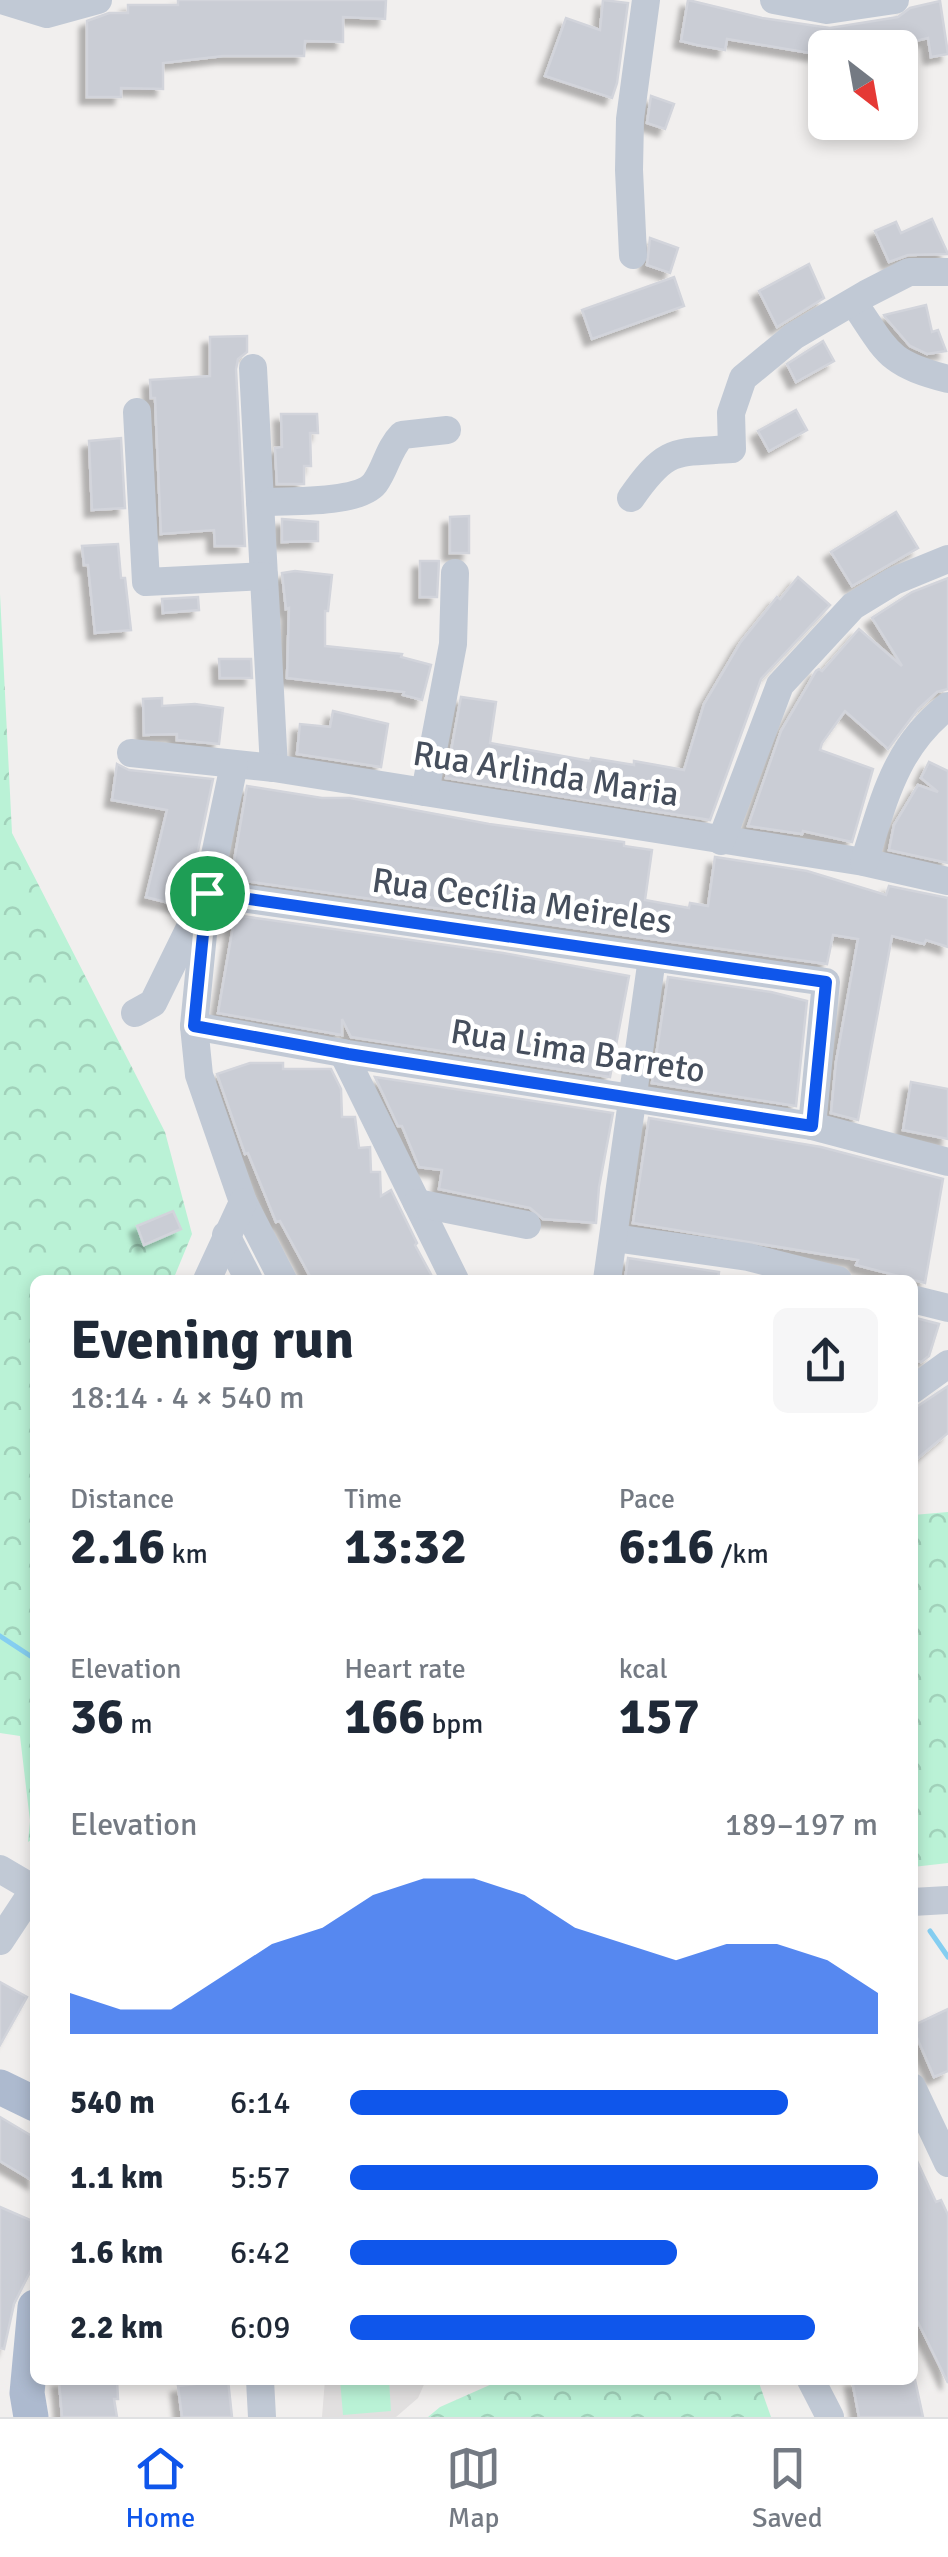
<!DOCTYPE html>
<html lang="en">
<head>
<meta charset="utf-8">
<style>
  :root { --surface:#fff; --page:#f6f6f7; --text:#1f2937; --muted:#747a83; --line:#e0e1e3; --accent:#0f56eb }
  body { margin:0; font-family:Signika,sans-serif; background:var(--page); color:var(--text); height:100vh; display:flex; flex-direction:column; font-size:38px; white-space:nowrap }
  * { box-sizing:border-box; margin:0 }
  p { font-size:32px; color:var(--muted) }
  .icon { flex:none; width:55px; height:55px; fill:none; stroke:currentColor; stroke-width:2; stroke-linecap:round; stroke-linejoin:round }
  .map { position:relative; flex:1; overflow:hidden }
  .details { position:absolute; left:30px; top:1275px; width:888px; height:1110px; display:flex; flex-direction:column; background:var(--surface); border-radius:15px; box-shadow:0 5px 15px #0003 }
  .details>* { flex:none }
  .needle { width:65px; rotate:149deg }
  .buttons { position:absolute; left:808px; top:30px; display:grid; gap:20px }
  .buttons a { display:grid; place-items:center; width:110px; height:110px; border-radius:15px; background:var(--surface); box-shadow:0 5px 15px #0003; font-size:50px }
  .pin { position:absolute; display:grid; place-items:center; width:85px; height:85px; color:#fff; margin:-42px; border:5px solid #fff; border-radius:50%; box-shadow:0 2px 10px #0007 }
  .round { display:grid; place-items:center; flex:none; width:105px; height:105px; border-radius:15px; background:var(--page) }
  .overview { display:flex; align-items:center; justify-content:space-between; height:170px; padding:0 40px }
  h1 { font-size:55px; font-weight:800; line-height:75px }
  .metrics { display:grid; grid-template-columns:repeat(3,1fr); gap:15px; height:170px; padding:10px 40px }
  .metrics div { display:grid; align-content:center }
  .metrics b { font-size:50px; font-weight:800 }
  .metrics small { font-size:28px; font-weight:400 }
  .metrics p { font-size:28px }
  .chart { height:280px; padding:20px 40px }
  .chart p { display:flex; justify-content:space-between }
  .chart svg { width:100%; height:180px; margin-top:10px; fill:var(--accent); opacity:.7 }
  ul { padding:0 40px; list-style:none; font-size:32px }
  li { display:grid; grid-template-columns:160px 120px 1fr; align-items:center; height:75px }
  li i { height:25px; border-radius:12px; background:var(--accent) }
  .dock { display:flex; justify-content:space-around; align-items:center; height:140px; border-top:2px solid var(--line); background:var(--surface); font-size:28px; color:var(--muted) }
  .dock a { display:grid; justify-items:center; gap:5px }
  .dock .on { color:var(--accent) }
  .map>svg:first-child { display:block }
  .education { fill:#e2e0e0 }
  .forest { fill:url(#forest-crowns) }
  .park { fill:#baf2d6 }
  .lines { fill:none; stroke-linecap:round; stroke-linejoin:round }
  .stream { stroke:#85cef1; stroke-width:5 }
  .building { fill:#cacdd5; stroke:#d2d4db; stroke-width:2.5; filter:url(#shadow) }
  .minor { stroke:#c1c9d5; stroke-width:28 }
  .major { stroke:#adbacf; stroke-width:35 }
  .route-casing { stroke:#fff; stroke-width:20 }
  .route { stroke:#0f56eb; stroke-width:12 }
  .labels { text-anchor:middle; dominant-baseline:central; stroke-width:9; stroke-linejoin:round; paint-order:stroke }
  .street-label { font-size:35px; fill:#464f5d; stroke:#fff }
</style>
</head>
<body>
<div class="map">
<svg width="948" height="2417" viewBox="0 0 948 2417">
  <defs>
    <pattern id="forest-crowns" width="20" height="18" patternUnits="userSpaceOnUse" patternTransform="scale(2.5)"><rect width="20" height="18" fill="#baf2d6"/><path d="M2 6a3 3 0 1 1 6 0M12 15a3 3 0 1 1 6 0" fill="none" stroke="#a1d1ba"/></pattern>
    <filter id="shadow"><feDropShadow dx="-7" dy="7" stdDeviation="2.5" flood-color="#0004"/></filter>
  </defs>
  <rect width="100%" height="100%" fill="#f1efee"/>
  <path class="education" d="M325 2380H426L418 2398 396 2417H322Z"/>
  <g class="forest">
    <path d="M0 594 12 833 165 1132 192 1234 173 1280H35V1837L28 1842 30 1821 20 1736 0 1733Z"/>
    <path d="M948 1512V1863L913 1867V1515Z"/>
    <path d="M493 2380H758L771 2417H428L440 2407 492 2384Z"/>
  </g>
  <path class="park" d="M340 2380H389L391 2411 343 2415Z"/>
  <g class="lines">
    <g class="stream">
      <path d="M0 1636 35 1659"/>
      <path d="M930 1931 948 1957"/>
    </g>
  </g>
  <g class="building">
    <path d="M178 0H386L385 19 343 17V42L305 41 304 56H223L163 63V89L121 88V97H87V21L109 13H128V5H178Z"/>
    <path d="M603 0 628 3 617 83 612 98 545 76 566 18 600 30Z"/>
    <path d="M688 0 762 18 830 28 898 17 910 8 940 1 948 54 931 57 928 38 884 48H817L816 54 727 39 725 50 697 45 681 41Z"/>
    <path d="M651 96 674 104 665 129 647 123Z"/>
    <path d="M932 219 948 254 908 255 889 262 875 231 896 222 901 233Z"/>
    <path d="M650 238 678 248 670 273 647 265Z"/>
    <path d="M809 264 824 298 777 327 759 291Z"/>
    <path d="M674 277 684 306 592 339 582 310Z"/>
    <path d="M926 305 932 332 938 330 946 351 927 354 910 346 885 317 884 315Z"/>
    <path d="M247 336V352L238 359 236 369 245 546H215L214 530 161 534 155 398H151L150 380 210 376V337Z"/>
    <path d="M823 341 834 361 796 382 787 364Z"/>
    <path d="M796 410 807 430 769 451 758 431Z"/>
    <path d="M281 414H317L318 433H310L311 466H304V484H277L275 448 282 447Z"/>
    <path d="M121 438 125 508 92 510 89 441Z"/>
    <path d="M896 512 918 548 852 586 831 552Z"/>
    <path d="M469 516V553H450V517Z"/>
    <path d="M282 519 318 522V541L282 542Z"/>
    <path d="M118 544 121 578H125L131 630 95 633 88 565H84L82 546Z"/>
    <path d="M420 561H439L437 597H420Z"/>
    <path d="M295 571 332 575 328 611H325V646L402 654 401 657 431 665 422 700 403 695 404 692 287 678 289 608 286 609 282 573Z"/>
    <path d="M798 577 830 605 761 679 710 820 446 778 461 697 496 702 490 743 590 761 591 758 634 765V761L684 770 704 704 740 643 777 597 780 599Z"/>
    <path d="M948 578V689L937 692 918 709 888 749 845 711 822 743 820 750 873 769 852 842 803 831 802 834 748 826 781 731 816 671 819 669 822 671 859 629 902 666 872 618 912 592Z"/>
    <path d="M198 597 199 610 163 613 162 599Z"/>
    <path d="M219 659H251L252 678H220Z"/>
    <path d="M162 698V706L195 704 223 708 219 744 177 740V734L144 735 143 699Z"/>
    <path d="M333 711 388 724 381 767 297 754 300 724 330 727Z"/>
    <path d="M929 762 948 771V863L889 850 894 825 918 785 938 792 921 778Z"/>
    <path d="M117 764 129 770 213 779 195 865 192 864 181 906 146 897 167 810 112 800Z"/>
    <path d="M247 786 322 798H350L489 824 624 842V846L652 850 645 900 689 908 690 903 708 906 715 857 807 871 886 895 889 886 948 898V947L926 940 924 944 892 936 858 1120 831 1113 836 1062 858 939 833 935 827 964 231 879Z"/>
    <path d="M235 915 503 953 629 976 610 1077 351 1037 342 1019V1035L218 1013Z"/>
    <path d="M668 977 771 992 807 1001 796 1106 652 1083Z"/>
    <path d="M250 1063H283V1069H331L341 1089 342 1117H355L359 1148 370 1147 371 1172H380L381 1196 391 1190 417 1243 415 1245 434 1280H312L280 1221 276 1222 248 1153 245 1154 217 1074Z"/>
    <path d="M375 1077 613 1113 599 1187 596 1223 543 1219 530 1208 439 1189 442 1170 419 1167 402 1126H398Z"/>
    <path d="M911 1082 948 1089V1139L903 1130Z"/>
    <path d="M649 1118 821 1147 943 1179 925 1283 856 1265 858 1260 633 1223Z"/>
    <path d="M173 1211 181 1229 144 1245 137 1226Z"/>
    <path d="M628 1258 719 1272 718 1280H625Z"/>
    <path d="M912 1317 939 1324 929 1356 921 1362 912 1359Z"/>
    <path d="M948 1386V1433L912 1463V1410Z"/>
    <path d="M0 1982 27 1997 0 2045Z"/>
    <path d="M948 2009V2071L934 2077 912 2026Z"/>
    <path d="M0 2117 35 2138V2182L0 2161Z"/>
    <path d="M912 2150 936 2202 941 2200 948 2215V2383L912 2310Z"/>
    <path d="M0 2207 35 2222V2262L14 2304 4 2349 0 2348Z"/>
    <path d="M59 2380H117L118 2399H114L117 2417H62Z"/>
    <path d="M228 2380 232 2417H182L178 2386Z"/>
    <path d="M852 2380H915L923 2417H859Z"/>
  </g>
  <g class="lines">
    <g class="minor">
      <path d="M1 0 47 14 98 0"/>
      <path d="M774 0 827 10 895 0"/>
      <path d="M633 255 629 170 630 119 646 0"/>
      <path d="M854 303C888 353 887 363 948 379"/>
      <path d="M253 368 274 768"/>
      <path d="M137 412 146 582 264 576"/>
      <path d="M631 498C667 446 675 453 732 449L731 413 743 378 794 336 866 294 909 272H948"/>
      <path d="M260 502C287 501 359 504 375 483 386 468 388 449 402 435L447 430"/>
      <path d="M131 753 274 768 864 862 948 881"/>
      <path d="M234 765 207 893 194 1026 199 1075 243 1202 283 1280"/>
      <path d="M425 792 453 644 455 573"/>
      <path d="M721 841 780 685 853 606 894 581 948 559"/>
      <path d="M864 862C884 801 894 748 948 706"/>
      <path d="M135 1013 153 1003 207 893 826 982 812 1126"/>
      <path d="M194 1026 348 1054 812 1126 948 1162"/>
      <path d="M343 1053 455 1280"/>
      <path d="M417 1203 527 1225"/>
      <path d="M226 1235 249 1280"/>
      <path d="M614 1238 748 1257 838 1280"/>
      <path d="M207 1280 243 1202"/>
      <path d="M607 1280 652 958"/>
      <path d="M912 1299 948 1308"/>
      <path d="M912 1390 948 1364"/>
      <path d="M0 1869 34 1889"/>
      <path d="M912 1902 948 1900"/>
      <path d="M0 1941 35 1888"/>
      <path d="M912 2087 948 2163"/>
      <path d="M260 2380 262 2417"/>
      <path d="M811 2380 830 2417"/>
    </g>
    <g class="major">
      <path d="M0 2087 35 2104"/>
      <path d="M31 2417 27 2393 35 2307"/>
    </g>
  </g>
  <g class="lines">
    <defs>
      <path id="route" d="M207 893 826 982 812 1126 348 1054 194 1026Z"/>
    </defs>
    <use href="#route" class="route-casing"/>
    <use href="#route" class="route"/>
  </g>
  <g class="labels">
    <g class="street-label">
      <text transform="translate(546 774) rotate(9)">Rua Arlinda Maria</text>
      <text transform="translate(522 901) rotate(8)">Rua Cecília Meireles</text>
      <text transform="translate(578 1051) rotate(9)">Rua Lima Barreto</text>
    </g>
  </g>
</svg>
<div class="buttons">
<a><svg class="needle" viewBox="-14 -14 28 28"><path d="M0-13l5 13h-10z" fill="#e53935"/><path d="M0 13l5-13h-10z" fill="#747a83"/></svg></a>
</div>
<div class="pin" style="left:207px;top:893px;background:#1e9e55"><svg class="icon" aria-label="arrive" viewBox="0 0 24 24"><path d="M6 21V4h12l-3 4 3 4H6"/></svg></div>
<section class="details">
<div class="overview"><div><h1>Evening run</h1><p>18:14 · 4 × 540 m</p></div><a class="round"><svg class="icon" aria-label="share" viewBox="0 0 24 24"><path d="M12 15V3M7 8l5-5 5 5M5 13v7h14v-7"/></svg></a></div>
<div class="metrics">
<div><p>Distance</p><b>2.16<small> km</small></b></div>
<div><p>Time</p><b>13:32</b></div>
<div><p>Pace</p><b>6:16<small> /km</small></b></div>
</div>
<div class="metrics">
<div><p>Elevation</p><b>36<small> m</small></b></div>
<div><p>Heart rate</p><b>166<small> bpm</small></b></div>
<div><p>kcal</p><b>157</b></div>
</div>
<div class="chart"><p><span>Elevation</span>189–197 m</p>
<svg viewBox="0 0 160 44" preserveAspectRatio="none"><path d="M0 44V34L10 38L20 38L30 30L40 22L50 18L60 10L70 6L80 6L90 10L100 18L110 22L120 26L130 22L140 22L150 26L160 34V44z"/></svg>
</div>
<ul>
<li><b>540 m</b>6:14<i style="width:83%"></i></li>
<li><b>1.1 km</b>5:57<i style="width:100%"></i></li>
<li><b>1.6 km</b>6:42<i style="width:62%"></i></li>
<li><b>2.2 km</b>6:09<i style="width:88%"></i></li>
</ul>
</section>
</div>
<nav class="dock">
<a class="on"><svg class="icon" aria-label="home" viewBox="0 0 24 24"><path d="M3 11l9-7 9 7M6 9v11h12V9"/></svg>Home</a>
<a><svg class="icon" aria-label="map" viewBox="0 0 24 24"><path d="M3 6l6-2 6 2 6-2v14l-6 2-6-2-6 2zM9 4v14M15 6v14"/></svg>Map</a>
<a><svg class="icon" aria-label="saved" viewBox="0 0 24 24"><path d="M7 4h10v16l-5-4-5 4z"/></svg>Saved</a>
</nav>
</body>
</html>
